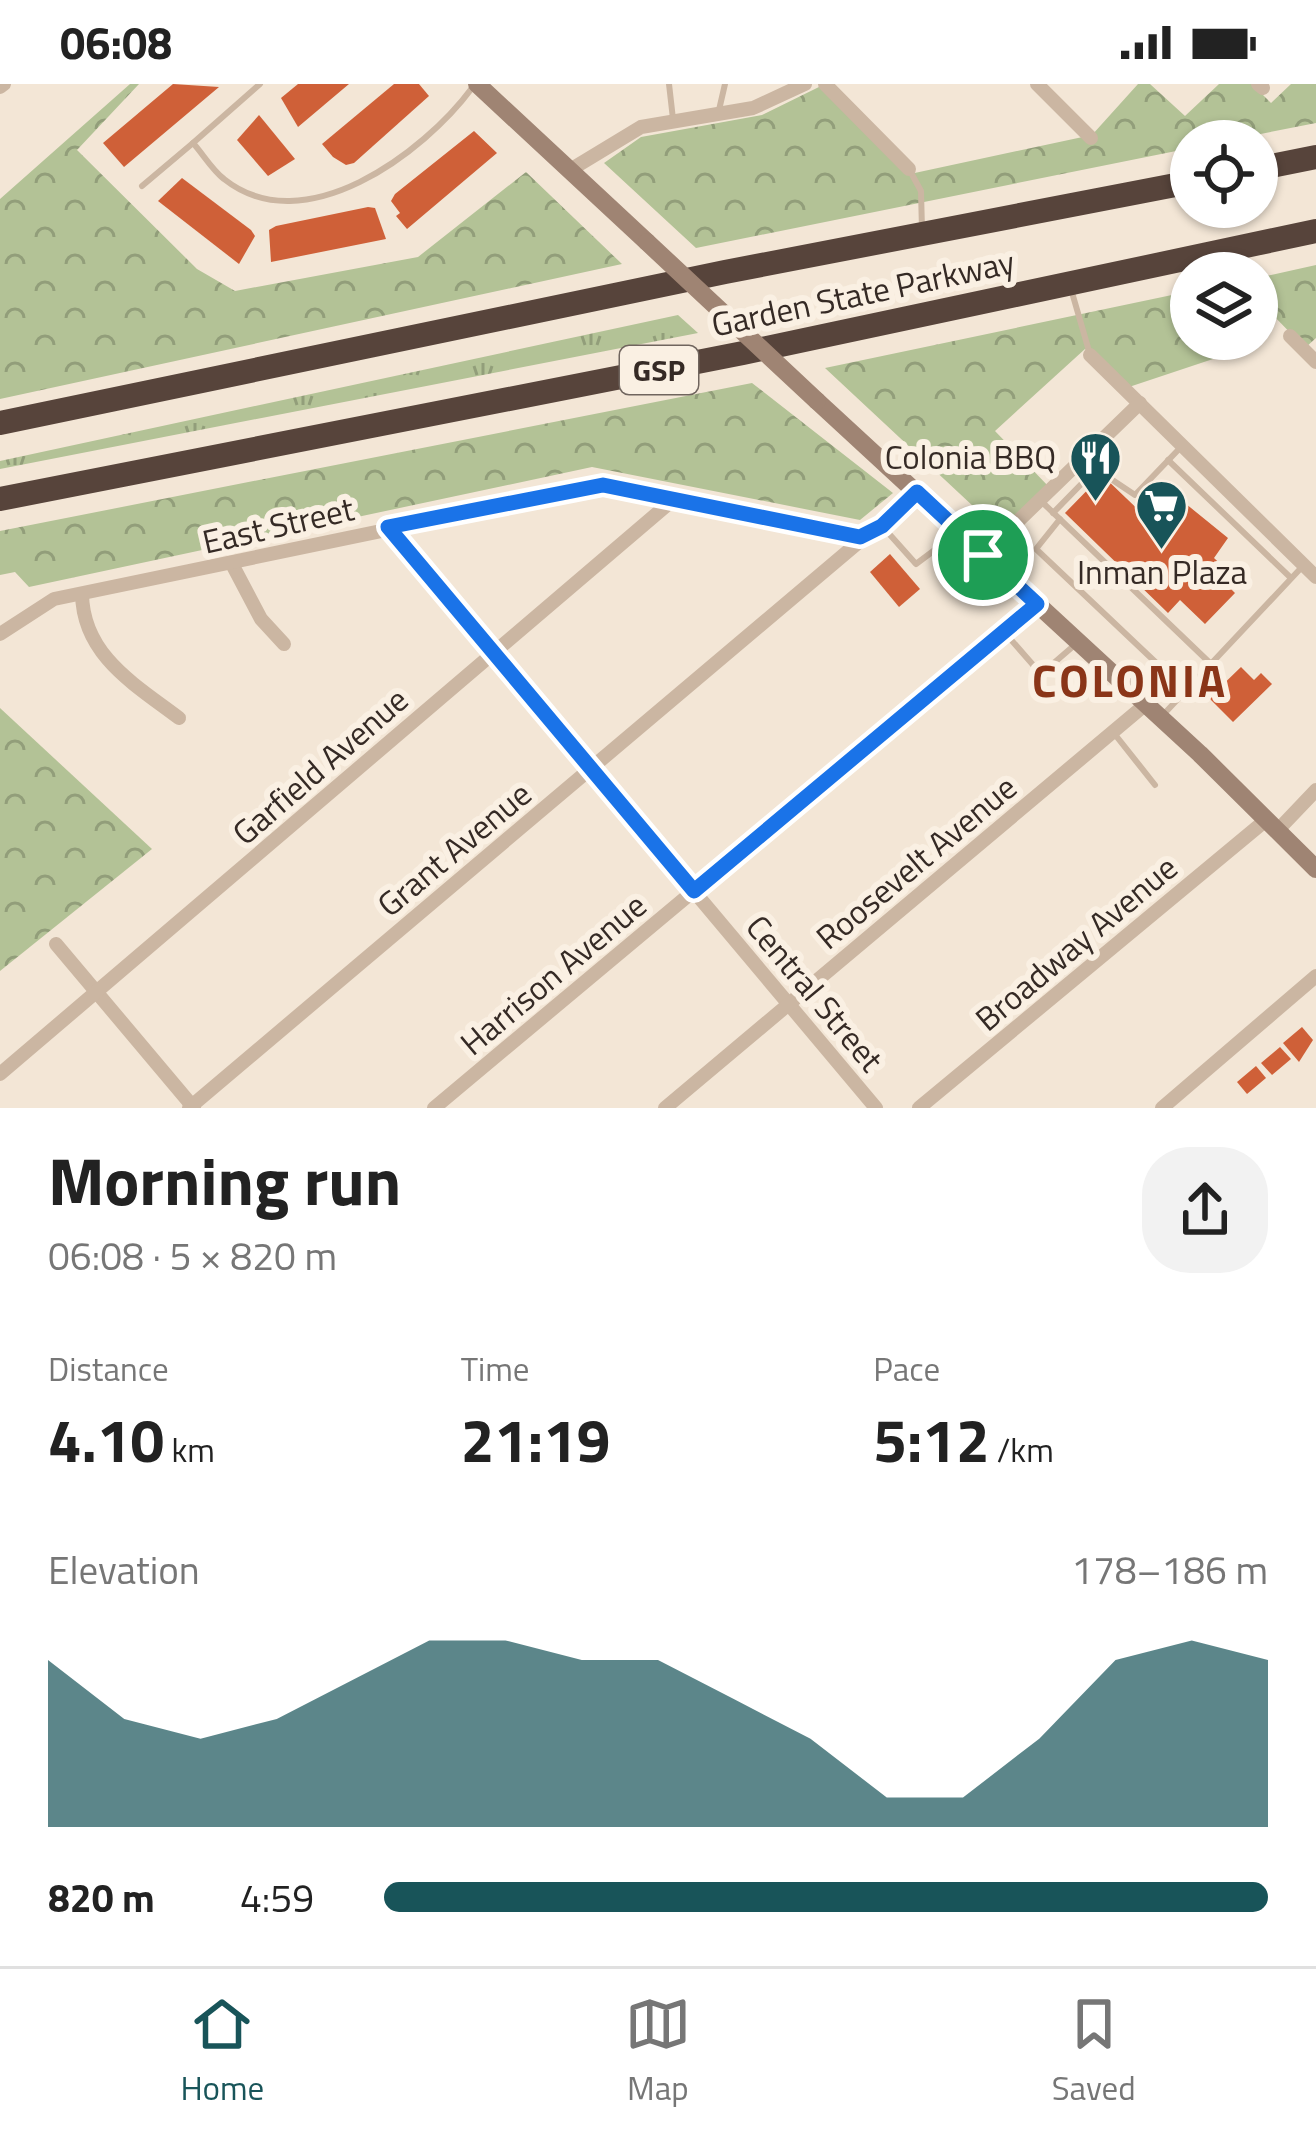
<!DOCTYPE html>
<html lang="en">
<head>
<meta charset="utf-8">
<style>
  :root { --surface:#fff; --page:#f2f2f2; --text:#222; --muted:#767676; --line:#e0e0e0; --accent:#185459 }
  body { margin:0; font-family:"Titillium Web",sans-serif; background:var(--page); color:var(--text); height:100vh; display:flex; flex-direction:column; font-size:45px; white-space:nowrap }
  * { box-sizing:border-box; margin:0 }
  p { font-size:39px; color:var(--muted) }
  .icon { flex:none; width:66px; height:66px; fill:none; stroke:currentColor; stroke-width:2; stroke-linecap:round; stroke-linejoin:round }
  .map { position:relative; height:1024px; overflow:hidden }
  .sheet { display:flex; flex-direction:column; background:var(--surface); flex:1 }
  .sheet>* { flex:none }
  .fabs { position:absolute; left:1170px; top:36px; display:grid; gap:24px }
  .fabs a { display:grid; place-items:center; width:108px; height:108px; border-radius:50%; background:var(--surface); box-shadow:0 3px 9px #0004; font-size:60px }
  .pin { position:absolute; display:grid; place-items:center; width:102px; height:102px; color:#fff; margin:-51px; border:6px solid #fff; border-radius:50%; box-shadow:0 3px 12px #0007 }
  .round { display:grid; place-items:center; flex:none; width:126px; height:126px; border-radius:48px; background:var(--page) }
  .overview { display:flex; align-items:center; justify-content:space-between; height:204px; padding:0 48px }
  h1 { font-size:66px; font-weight:700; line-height:90px }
  .stats { display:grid; grid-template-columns:repeat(3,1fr); gap:18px; height:204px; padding:12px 48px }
  .stats div { display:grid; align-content:center }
  .stats b { font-size:60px; font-weight:700 }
  .stats small { font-size:33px; font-weight:400 }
  .stats p { font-size:33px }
  .chart { height:336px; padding:24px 48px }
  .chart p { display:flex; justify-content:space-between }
  .chart svg { width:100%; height:216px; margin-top:12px; fill:var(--accent); opacity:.7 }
  ul { padding:0 48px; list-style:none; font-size:39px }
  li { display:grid; grid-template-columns:192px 144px 1fr; align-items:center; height:90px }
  li i { height:30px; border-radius:15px; background:var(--accent) }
  .status { display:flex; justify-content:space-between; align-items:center; height:84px; padding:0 60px; background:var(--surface); direction:ltr }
  .status svg { height:33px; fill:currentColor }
  .tab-bar { display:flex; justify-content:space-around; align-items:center; height:168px; border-top:3px solid var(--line); background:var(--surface); font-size:33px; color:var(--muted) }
  .tab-bar a { display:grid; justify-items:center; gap:6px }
  .tab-bar .active { color:var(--accent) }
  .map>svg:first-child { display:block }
  .grass { fill:url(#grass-tufts) }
  .forest { fill:url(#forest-crowns) }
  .building { fill:#cf6038 }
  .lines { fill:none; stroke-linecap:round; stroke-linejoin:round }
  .lane { stroke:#cbb6a2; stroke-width:6 }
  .street { stroke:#cbb6a2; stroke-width:14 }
  .secondary { stroke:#9f8473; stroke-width:18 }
  .highway { stroke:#57443b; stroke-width:24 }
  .secondary-bridge { stroke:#9f8473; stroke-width:18 }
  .route-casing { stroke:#fff; stroke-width:24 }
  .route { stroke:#1a73e8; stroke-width:15 }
  .labels { text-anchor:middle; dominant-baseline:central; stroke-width:12; stroke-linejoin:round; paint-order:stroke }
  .shield { fill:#faf0e3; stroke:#70655e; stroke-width:3 }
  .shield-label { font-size:30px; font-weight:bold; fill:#352a25 }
  .street-label { font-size:33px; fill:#352a25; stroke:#faf0e3 }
  .poi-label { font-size:33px; fill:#352a25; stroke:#faf0e3; text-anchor:end }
  .district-label { font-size:45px; font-weight:bold; letter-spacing:3px; fill:#8a3518; stroke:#faf0e3 }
</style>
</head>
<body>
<div class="status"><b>06:08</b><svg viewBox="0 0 49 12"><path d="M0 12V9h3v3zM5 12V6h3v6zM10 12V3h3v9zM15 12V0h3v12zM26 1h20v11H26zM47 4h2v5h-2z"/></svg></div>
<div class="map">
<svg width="1316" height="1024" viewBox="0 0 1316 1024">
  <defs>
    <pattern id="grass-tufts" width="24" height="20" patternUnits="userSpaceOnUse" patternTransform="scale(3)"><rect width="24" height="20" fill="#b3c296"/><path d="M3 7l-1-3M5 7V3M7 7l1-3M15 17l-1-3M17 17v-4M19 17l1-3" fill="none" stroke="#929e7a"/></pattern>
    <pattern id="forest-crowns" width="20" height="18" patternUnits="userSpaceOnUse" patternTransform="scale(3)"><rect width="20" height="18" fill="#b3c296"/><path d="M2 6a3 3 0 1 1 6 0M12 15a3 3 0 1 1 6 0" fill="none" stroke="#929e7a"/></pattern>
  </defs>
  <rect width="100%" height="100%" fill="#f3e6d6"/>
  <path class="grass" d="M678 231 698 249 0 385V377Z"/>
  <g class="forest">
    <path d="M130 0H139L77 66 197 185 235 207 418 173 526 88 622 180 0 315V115Z"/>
    <path d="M1138 0H1150L1185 32 1219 0H1252L1271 19 1291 0H1316V39L1225 57H1191V64L696 164 604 79 641 53 762 31 823 1 910 90 1092 51Z"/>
    <path d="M1316 181V254L1305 264 1267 225 1257 234V194Z"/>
    <path d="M1191 207V255H1234L1213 275 1126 304 1085 265 995 347 1051 405 1004 451 825 284Z"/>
    <path d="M752 299 893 409 860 436 592 383 29 503 15 488 0 491V447Z"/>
    <path d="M0 624 152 765 0 887Z"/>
  </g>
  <g class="building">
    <path d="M173 0 219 3 124 83 103 59Z"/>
    <path d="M298 0H349L298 43 281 14Z"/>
    <path d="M394 0H419L429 12 354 79 346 81 333 73 322 60Z"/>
    <path d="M259 31 295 75 268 92 237 56Z"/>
    <path d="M474 47 497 69 407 145 396 132 400 129 391 117 395 110Z"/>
    <path d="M182 94 251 146 255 152 239 180 158 117Z"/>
    <path d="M368 123 375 124 386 155 271 178 269 146 276 142Z"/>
    <path d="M1102 391 1150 437 1175 411 1228 454 1214 474 1236 495 1229 503 1235 509 1205 540 1180 516 1168 529 1065 429Z"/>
    <path d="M890 470 920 505 899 523 870 488Z"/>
    <path d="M1241 583 1254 596 1261 589 1272 600 1233 638 1209 614Z"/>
    <path d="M1302 943 1313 956 1299 978 1283 959Z"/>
    <path d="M1280 963 1291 975 1272 991 1261 979Z"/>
    <path d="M1256 982 1266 994 1247 1010 1237 998Z"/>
  </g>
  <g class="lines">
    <g class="lane">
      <path d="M260 0 193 59C203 70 212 86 224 95 304 159 424 69 472 4"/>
      <path d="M669 0 673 35"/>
      <path d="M719 26 725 0"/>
      <path d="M909 85 921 107 922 146"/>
      <path d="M142 102 193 59"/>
      <path d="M1071 205 1089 267"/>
      <path d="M1168 376 1291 494"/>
      <path d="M1042 418 1211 580"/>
      <path d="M1053 429 1096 385 1135 411 1180 364"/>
      <path d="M1060 435 1036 465 1186 607"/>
      <path d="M883 443 916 480 956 450"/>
      <path d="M1006 550 1041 590 1077 559"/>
      <path d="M1162 632 1301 484"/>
      <path d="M1113 648 1155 701"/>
    </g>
    <g class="street">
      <path d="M825 0 909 85"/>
      <path d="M1037 0 1091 54"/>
      <path d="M1258 0 1263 4"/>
      <path d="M0 3 4 0"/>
      <path d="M570 86 641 43 753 24 805 0"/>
      <path d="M1290 252 1316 278"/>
      <path d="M1090 271 1316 493"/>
      <path d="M388 443 876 1024"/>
      <path d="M983 471 1140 319"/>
      <path d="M232 480 261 535 284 560"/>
      <path d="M82 510C83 571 134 600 179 634"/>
      <path d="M0 550 54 515 603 401 860 453"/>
      <path d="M1277 747 1316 706"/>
      <path d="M56 860 194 1024"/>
      <path d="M0 990 674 415"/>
      <path d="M189 1024 918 408"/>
      <path d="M434 1024 1037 520"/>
      <path d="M665 1024 1146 620"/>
      <path d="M919 1024 1266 736"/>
      <path d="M1162 1024 1316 892"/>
    </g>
    <g class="secondary">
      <path d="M477 0 647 158"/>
      <path d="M817 317 1200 670 1316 785"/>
    </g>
    <g class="highway">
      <path d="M1257 85 1316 73"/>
      <path d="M0 339 725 188 1191 98"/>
      <path d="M0 415 743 269 1316 147"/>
    </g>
    <path class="secondary-bridge" d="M647 158 817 317"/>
  </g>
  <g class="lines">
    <defs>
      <path id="route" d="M603 401 860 453 882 442 917 408 1037 520 694 807 388 443Z"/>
    </defs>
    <use href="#route" class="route-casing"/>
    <use href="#route" class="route"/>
  </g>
  <defs>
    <symbol id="restaurant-pin" viewBox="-11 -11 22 30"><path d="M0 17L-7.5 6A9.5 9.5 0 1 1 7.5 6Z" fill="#185459" stroke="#faf0e3"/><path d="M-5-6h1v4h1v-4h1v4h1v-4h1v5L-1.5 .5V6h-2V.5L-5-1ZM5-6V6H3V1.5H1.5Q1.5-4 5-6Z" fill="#fff"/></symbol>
    <symbol id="supermarket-pin" viewBox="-11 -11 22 30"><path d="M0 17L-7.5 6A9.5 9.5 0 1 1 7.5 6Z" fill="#185459" stroke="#faf0e3"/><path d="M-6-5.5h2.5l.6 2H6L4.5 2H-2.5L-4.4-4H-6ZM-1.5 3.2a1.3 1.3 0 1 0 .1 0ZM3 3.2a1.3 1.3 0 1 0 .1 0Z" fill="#fff"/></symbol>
  </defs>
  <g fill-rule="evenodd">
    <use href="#restaurant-pin" x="1066" y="344" width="59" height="81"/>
    <use href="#supermarket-pin" x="1132" y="392" width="59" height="81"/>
  </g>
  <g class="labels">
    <rect class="shield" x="620" y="262" width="78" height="48" rx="9"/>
    <g class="shield-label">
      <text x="659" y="286">GSP</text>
    </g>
    <g class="street-label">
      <text transform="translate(863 209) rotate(-12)">Garden State Parkway</text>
      <text transform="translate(278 441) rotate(-13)">East Street</text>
      <text transform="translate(320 682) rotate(-41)">Garfield Avenue</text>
      <text transform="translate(454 765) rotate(-40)">Grant Avenue</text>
      <text transform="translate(916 778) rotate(-40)">Roosevelt Avenue</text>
      <text transform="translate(1076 859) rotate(-40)">Broadway Avenue</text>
      <text transform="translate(553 890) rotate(-40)">Harrison Avenue</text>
      <text transform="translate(815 909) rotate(50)">Central Street</text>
    </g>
    <g class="poi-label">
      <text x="1056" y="373">Colonia BBQ</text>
      <text x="1162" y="488" text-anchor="middle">Inman Plaza</text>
    </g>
    <g class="district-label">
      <text x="1130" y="596">COLONIA</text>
    </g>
  </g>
</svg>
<div class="fabs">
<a><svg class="icon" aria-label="locate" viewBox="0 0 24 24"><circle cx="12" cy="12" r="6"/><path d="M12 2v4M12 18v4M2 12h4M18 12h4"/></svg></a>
<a><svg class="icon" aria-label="layers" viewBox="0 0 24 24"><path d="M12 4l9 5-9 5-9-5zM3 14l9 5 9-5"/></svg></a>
</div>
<div class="pin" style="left:983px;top:471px;background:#1e9e55"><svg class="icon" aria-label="arrive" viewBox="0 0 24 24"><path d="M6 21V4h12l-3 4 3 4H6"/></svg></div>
</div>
<section class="sheet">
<div class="overview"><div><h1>Morning run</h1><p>06:08 · 5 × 820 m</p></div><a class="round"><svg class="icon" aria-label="share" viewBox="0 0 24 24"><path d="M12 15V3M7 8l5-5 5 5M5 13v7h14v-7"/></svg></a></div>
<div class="stats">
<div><p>Distance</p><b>4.10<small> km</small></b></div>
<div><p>Time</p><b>21:19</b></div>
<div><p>Pace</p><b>5:12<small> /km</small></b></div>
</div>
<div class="chart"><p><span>Elevation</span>178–186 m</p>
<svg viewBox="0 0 160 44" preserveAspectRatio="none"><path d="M0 44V10L10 22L20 26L30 22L40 14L50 6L60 6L70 10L80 10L90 18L100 26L110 38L120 38L130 26L140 10L150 6L160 10V44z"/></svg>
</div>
<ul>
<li><b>820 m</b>4:59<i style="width:100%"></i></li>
</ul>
</section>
<nav class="tab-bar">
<a class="active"><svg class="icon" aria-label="home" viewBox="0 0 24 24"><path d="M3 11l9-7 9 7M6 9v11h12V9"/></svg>Home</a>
<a><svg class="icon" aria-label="map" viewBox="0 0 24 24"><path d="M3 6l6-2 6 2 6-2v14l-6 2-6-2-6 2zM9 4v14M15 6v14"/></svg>Map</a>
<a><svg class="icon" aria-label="saved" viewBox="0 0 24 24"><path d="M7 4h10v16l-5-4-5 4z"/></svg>Saved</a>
</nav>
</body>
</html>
